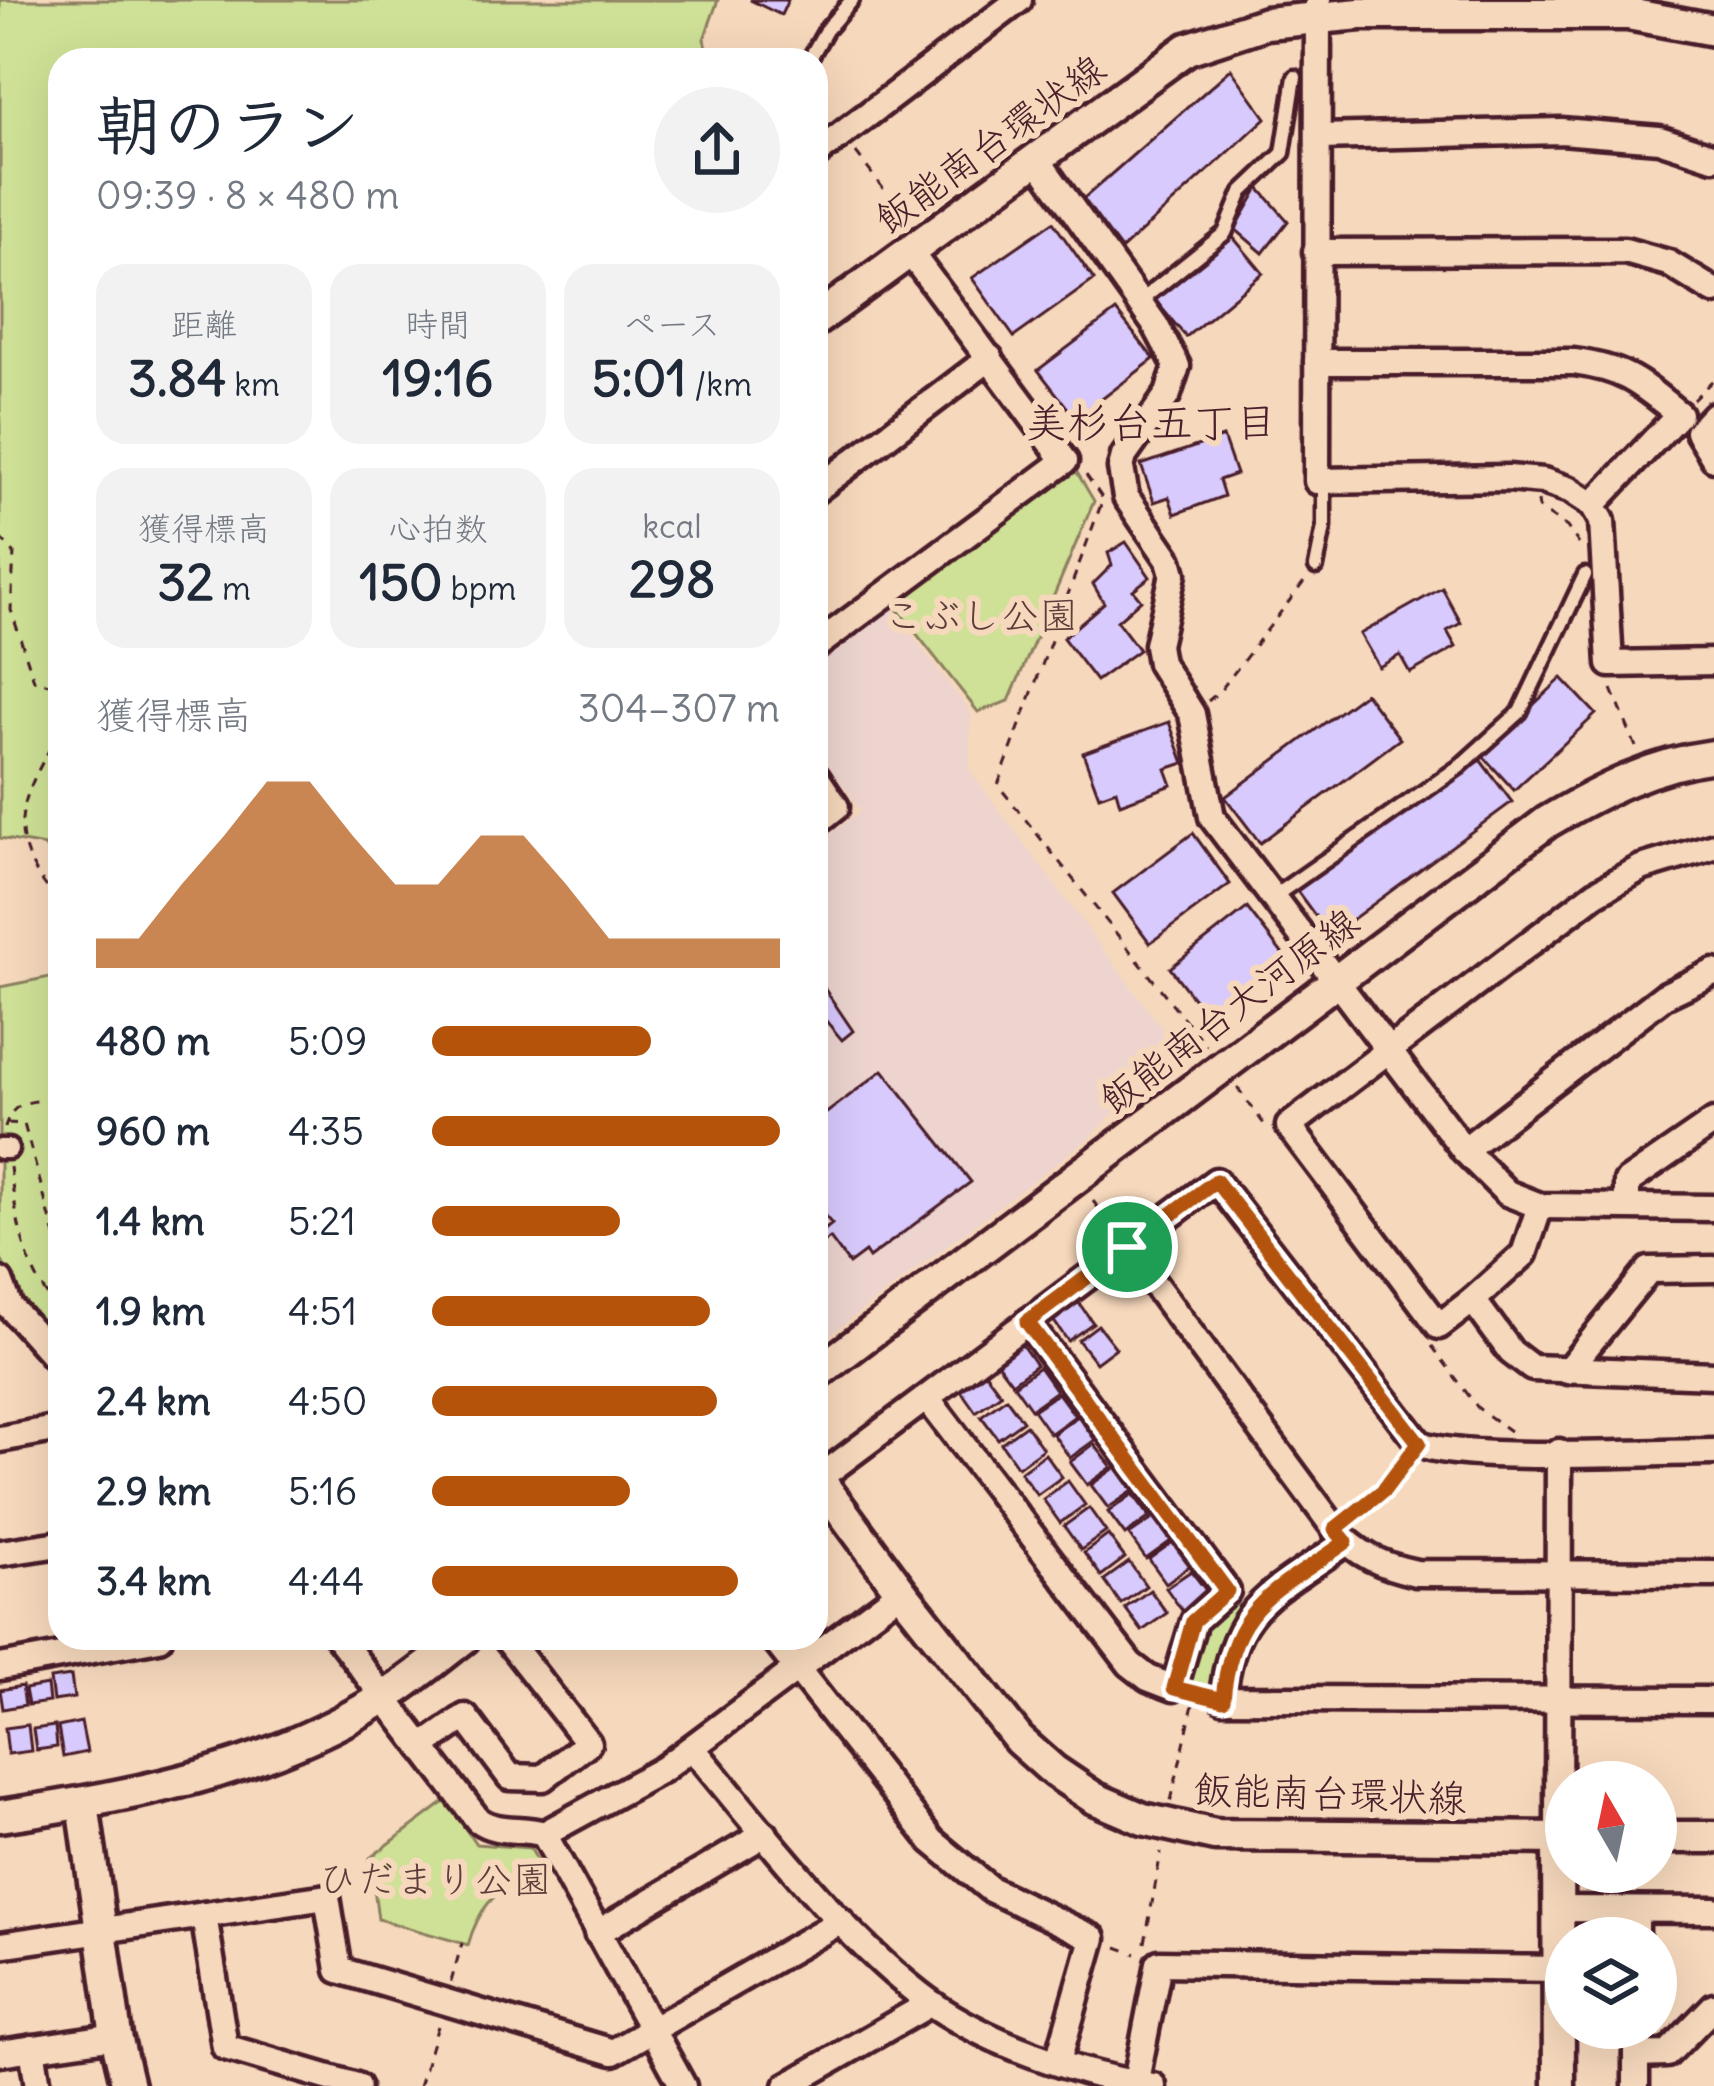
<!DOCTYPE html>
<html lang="ja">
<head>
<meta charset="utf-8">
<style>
  :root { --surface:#fff; --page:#f2f2f3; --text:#1f2937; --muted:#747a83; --accent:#b45309 }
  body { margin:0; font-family:Delius,"Klee One",sans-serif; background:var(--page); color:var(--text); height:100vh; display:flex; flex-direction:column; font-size:45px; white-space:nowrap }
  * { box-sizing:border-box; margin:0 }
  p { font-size:39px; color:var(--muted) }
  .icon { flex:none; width:66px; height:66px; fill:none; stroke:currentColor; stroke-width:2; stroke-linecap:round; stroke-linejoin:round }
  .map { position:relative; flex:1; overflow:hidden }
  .side { position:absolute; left:48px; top:48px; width:780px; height:1602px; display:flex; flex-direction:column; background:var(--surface); border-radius:36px; box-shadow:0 12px 48px #0002 }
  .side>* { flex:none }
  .needle { width:78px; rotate:351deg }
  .fabs { position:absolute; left:1545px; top:1761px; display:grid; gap:24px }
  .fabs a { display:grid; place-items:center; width:132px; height:132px; border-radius:50%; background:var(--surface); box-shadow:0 12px 48px #0002; font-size:60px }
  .pin { position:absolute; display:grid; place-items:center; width:102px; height:102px; color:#fff; margin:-51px; border:6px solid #fff; border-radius:50%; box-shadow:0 3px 12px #0007 }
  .round { display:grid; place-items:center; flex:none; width:126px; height:126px; border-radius:63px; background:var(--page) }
  .summary { display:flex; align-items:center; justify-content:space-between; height:204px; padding:0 48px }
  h1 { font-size:66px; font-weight:700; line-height:90px }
  .metrics { display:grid; grid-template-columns:repeat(3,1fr); gap:18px; height:204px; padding:12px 48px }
  .metrics div { display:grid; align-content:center; border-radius:30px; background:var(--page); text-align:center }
  .metrics b { font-size:51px; font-weight:700 }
  .metrics small { font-size:33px; font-weight:400 }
  .metrics p { font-size:33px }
  .chart { height:336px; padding:24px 48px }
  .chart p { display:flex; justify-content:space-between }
  .chart svg { width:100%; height:216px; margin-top:12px; fill:var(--accent); opacity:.7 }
  ul { padding:0 48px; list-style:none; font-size:39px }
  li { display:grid; grid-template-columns:192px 144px 1fr; align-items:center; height:90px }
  li i { height:30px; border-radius:15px; background:var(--accent) }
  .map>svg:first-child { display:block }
  .built { fill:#edd4cf }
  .green { fill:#cfe196; stroke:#8c8060; stroke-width:3 }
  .building { fill:#d8cafc; stroke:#4a1f2b; stroke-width:3 }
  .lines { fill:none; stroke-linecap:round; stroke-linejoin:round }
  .service-casing { stroke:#4a1f2b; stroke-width:21 }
  .pedestrian-casing { stroke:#4a1f2b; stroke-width:27 }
  .minor-casing { stroke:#4a1f2b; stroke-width:33 }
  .tertiary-casing { stroke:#4a1f2b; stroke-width:39 }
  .path { stroke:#4a1f2b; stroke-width:3; stroke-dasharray:9 9; stroke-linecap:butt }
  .service { stroke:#f6d8bc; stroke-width:12 }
  .pedestrian { stroke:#f6d8bc; stroke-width:18 }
  .minor { stroke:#f6d8bc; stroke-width:24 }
  .tertiary { stroke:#f6d8bc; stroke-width:30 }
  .route-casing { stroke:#fff; stroke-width:24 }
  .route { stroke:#b45309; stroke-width:15 }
  .labels { text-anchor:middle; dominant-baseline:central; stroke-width:12; stroke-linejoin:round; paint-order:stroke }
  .street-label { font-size:39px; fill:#4a1f2b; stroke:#f6d8bc }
  .park-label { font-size:39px; fill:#5e3c3b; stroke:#f6d8bc }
  .neighbourhood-label { font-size:42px; fill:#4a1f2b; stroke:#f6d8bc }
</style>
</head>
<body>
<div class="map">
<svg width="1714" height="2086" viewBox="0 0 1714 2086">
  <rect width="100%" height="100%" fill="#f6d8bc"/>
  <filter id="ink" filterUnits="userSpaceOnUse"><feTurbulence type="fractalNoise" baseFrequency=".00833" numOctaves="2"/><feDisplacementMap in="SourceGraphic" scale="24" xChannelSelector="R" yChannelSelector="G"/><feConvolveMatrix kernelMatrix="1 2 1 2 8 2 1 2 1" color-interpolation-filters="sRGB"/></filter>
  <g filter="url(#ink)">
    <path class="built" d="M891 608 971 713 969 770 1188 1063 1155 1081 1118 1108 1093 1135 816 1345V844L861 811 816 748V684L826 657Z"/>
    <g class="green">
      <path d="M0 0H718L704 39 710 60H60V873L45 846 0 838Z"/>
      <path d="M1075 469 1094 501 1009 701 978 712 894 605Z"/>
      <path d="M60 975V1352L23 1309 0 1256V987Z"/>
      <path d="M1227 1591 1246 1616 1223 1699 1174 1688 1182 1653Z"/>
      <path d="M446 1801 476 1844 530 1848 539 1863C501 1891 482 1897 468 1945L378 1919 370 1858Z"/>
    </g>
    <g class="building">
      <path d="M750 0H788L781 15Z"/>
      <path d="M1231 69 1266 118 1121 250 1083 199Z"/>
      <path d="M1259 188 1288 221 1263 253 1235 229Z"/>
      <path d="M1053 222 1094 280 1014 337 972 278Z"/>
      <path d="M1232 236 1263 273 1186 337 1155 300Z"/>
      <path d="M1116 311 1154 359 1076 419 1038 370Z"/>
      <path d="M1223 437 1236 474 1219 480 1224 496 1175 514 1169 497 1154 502 1141 465Z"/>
      <path d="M1126 542 1150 577 1133 590 1141 600 1117 621 1139 650 1096 681 1063 638 1104 603 1093 584 1112 565 1108 553Z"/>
      <path d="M1442 588 1461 623 1447 631 1456 647 1410 673 1400 655 1379 667 1360 634Z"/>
      <path d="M1562 678 1596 714 1514 790 1481 754Z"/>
      <path d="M1365 693 1400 739 1260 843 1225 797Z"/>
      <path d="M1169 722 1184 763 1166 769 1172 785 1120 804 1116 790 1099 796 1083 753Z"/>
      <path d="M1478 757 1512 802 1330 936 1297 891Z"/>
      <path d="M1193 833 1230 884 1150 943 1113 893Z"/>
      <path d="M1247 908 1284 956 1207 1016 1170 968Z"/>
      <path d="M816 976 853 1031 842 1040 816 1009Z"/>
      <path d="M883 1070 971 1182 869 1258 865 1252 849 1264 830 1238 823 1243 817 1236 832 1224 816 1206V1121Z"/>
      <path d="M1076 1299 1093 1323 1068 1341 1051 1317Z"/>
      <path d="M1098 1325 1116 1348 1096 1363 1078 1340Z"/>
      <path d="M1019 1341 1036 1365 1012 1383 994 1359Z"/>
      <path d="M1039 1367 1056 1391 1031 1409 1014 1385Z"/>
      <path d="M984 1371 1001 1394 976 1412 959 1388Z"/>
      <path d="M1058 1393 1075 1416 1050 1434 1033 1410Z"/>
      <path d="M1006 1398 1023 1421 998 1439 981 1416Z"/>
      <path d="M1078 1416 1095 1440 1070 1458 1053 1434Z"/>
      <path d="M1026 1425 1043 1449 1018 1467 1001 1443Z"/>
      <path d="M1094 1444 1112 1467 1087 1485 1070 1462Z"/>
      <path d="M1045 1454 1062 1477 1037 1495 1020 1472Z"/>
      <path d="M1116 1467 1133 1491 1108 1508 1091 1485Z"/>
      <path d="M1068 1481 1085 1505 1060 1523 1043 1499Z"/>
      <path d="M1133 1494 1150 1517 1125 1535 1108 1512Z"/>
      <path d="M1089 1508 1106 1532 1081 1550 1064 1526Z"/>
      <path d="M1154 1518 1171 1541 1146 1559 1129 1535Z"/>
      <path d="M1108 1535 1125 1558 1101 1576 1084 1553Z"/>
      <path d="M1174 1541 1191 1565 1166 1583 1149 1559Z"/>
      <path d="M1129 1562 1146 1586 1121 1604 1104 1580Z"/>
      <path d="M1191 1571 1209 1594 1183 1612 1166 1588Z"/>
      <path d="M1150 1590 1167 1613 1142 1631 1125 1608Z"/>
      <path d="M71 1676 74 1698 53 1701 50 1679Z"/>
      <path d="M47 1685 49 1702 28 1705 25 1689Z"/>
      <path d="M22 1686 25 1705 3 1709 0 1690Z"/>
      <path d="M81 1722 87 1752 63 1757 58 1727Z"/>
      <path d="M28 1725 31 1751 8 1754 5 1728Z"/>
      <path d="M55 1726 57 1747 36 1750 33 1729Z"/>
    </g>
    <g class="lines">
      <defs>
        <g id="service">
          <path d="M809 60 826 30 852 0"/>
          <path d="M1140 301 1225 233 1242 192 1283 153 1295 77"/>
          <path d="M1316 567 1324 527V482"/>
          <path d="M1273 897 1459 767 1520 712 1585 575"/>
        </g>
        <path id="pedestrian" d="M0 1149H8"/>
        <g id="minor">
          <path d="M1318 0 1317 481 1508 478 1543 481 1570 490 1593 505"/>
          <path d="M1319 137 1561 131 1659 139 1714 157"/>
          <path d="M816 154 1019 0"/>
          <path d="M1037 159 1156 326 1177 366 1168 394 1124 456 1121 468 1126 497 1169 560 1173 574 1157 645 1160 663 1192 714 1212 817 1464 1150 1507 1193 1540 1206 1714 1208"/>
          <path d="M1316 252 1625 251 1668 263 1714 291"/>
          <path d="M1317 362H1574C1626 369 1639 382 1679 414L1593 505 1602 521 1610 664 1714 662"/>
          <path d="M1714 415 1698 432 1714 458"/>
          <path d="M816 490 990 358"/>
          <path d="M816 646 1065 461 909 251"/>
          <path d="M816 777 836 807 816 823"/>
          <path d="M1714 846 1641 868 1596 893 1289 1126 1439 1326 1473 1300 1511 1352 1532 1368 1714 1375"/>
          <path d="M1464 1150 1664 996 1714 972"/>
          <path d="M1627 1205V1182L1714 1122"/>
          <path d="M1127 1247 1335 1529C1357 1555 1383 1566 1416 1573L1714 1574"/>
          <path d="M0 1281 10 1307 60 1363"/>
          <path d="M1473 1300 1524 1254 1540 1206"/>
          <path d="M1567 1371 1649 1270 1714 1269"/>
          <path d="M927 1398 1130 1664 1148 1678 1174 1688 1194 1621 1227 1591 1027 1322"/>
          <path d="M0 1439 60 1428"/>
          <path d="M818 1479 1216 1181 1419 1443C1458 1463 1658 1452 1714 1452"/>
          <path d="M1346 1542C1276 1593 1230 1604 1223 1699L1714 1700"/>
          <path d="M0 1553 60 1544"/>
          <path d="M339 1638 478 1820C497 1834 522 1827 544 1834L663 1769 901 1591"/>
          <path d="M773 1638 932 1841 990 1889 1093 1938 1058 2061"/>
          <path d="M0 1667 159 1638"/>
          <path d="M422 1747 465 1717 510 1777 543 1778 588 1743 506 1638"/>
          <path d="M693 1749C763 1832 843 1939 931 2003 988 2043 1084 2077 1153 2086"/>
          <path d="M544 1834 683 2086"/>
          <path d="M1558 1838 1559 1452"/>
          <path d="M1558 1909 1714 1910"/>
          <path d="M204 1915 225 2047 357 2086"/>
          <path d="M597 1933 765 1834"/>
          <path d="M1636 1938V1910"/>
          <path d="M0 1945 327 1897 339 1970 613 2052 841 1921"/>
          <path d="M1636 2028V2086"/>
          <path d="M32 2048 38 2086"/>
          <path d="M0 2053 116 2036"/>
          <path d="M1636 2055 1667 2054 1714 2006"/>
          <path d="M787 2086 931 2003"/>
          <path d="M1135 2086 1159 1963 1558 1969"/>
        </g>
        <g id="tertiary">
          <path d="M816 320 1187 49 1266 23 1360 14H1628L1714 30"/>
          <path d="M816 1374 1547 822C1600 791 1652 764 1714 756"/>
          <path d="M816 1476 901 1591 1019 1740 1054 1771 1094 1798 1143 1819 1215 1835 1566 1838"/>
          <path d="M83 1804 116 2036 128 2086"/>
          <path d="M0 1816C134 1796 266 1771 383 1698 411 1681 438 1658 464 1638"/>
          <path d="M1656 1837H1714"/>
          <path d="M1558 1838 1559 2086"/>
        </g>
      </defs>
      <use href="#service" class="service-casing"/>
      <use href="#pedestrian" class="pedestrian-casing"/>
      <use href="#minor" class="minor-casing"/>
      <use href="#tertiary" class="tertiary-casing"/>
      <g class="path">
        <path d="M856 153 908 221"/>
        <path d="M1693 400 1714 379"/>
        <path d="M1086 475 1103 499 998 785 1206 1046"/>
        <path d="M1538 501 1539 508 1567 527 1579 544"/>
        <path d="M0 538 14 553 11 610 34 680 60 687"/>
        <path d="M1612 689 1636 747"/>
        <path d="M1208 701 1220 691 1307 578"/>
        <path d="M60 731C19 802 0 836 60 903"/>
        <path d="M1237 1087 1267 1128"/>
        <path d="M7 1123 24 1124 60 1254"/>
        <path d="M5 1128C11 1099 35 1100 60 1101"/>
        <path d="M10 1167C16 1220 24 1271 60 1312"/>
        <path d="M1093 1201 1116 1231"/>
        <path d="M1432 1346 1478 1408 1510 1431"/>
        <path d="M1352 1516 1384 1490 1408 1459"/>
        <path d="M1171 1801 1194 1700"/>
        <path d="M1145 1943 1161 1852"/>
        <path d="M1117 1947 1136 1954"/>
        <path d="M451 1982 462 1943"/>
        <path d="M419 2086 438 2026"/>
      </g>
      <use href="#service" class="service"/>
      <use href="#pedestrian" class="pedestrian"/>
      <use href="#minor" class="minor"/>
      <use href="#tertiary" class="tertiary"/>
    </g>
  </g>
  <g class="lines" filter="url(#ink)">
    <defs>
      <path id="route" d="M1216 1181 1419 1443 1384 1490 1335 1529 1346 1542C1275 1593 1231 1604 1223 1700L1174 1688 1193 1621 1227 1591 1027 1322Z"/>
    </defs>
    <use href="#route" class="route-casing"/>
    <use href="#route" class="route"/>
  </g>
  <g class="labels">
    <g class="street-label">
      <text transform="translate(990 144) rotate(-36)">飯能南台環状線</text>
      <text transform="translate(1229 1011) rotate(-37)">飯能南台大河原線</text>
      <text transform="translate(1330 1794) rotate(2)">飯能南台環状線</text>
    </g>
    <g class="park-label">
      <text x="981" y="615">こぶし公園</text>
      <text x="435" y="1879">ひだまり公園</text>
    </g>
    <g class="neighbourhood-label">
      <text x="1151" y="422">美杉台五丁目</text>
    </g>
  </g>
</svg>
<div class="fabs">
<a><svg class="needle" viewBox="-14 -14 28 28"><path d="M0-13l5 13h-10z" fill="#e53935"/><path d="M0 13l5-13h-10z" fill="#747a83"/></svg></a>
<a><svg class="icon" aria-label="layers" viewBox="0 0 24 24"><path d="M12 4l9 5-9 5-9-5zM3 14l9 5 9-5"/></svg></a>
</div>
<div class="pin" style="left:1127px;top:1247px;background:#1e9e55"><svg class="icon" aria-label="arrive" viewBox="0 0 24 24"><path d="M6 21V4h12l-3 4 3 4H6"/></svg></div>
<section class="side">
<div class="summary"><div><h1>朝のラン</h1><p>09:39 · 8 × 480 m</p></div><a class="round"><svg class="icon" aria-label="share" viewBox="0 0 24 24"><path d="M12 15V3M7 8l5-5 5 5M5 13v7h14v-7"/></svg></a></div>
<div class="metrics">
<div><p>距離</p><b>3.84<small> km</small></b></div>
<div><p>時間</p><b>19:16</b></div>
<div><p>ペース</p><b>5:01<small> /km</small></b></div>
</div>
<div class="metrics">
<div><p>獲得標高</p><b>32<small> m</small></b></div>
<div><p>心拍数</p><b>150<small> bpm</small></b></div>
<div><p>kcal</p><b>298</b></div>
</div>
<div class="chart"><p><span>獲得標高</span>304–307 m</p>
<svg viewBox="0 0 160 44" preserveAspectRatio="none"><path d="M0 44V38L10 38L20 27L30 17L40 6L50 6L60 17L70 27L80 27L90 17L100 17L110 27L120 38L130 38L140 38L150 38L160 38V44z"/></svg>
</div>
<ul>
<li><b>480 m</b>5:09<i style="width:63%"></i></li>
<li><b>960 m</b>4:35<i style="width:100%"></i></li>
<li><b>1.4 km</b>5:21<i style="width:54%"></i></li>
<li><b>1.9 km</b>4:51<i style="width:80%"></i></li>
<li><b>2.4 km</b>4:50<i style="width:82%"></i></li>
<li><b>2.9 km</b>5:16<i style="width:57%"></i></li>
<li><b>3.4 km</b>4:44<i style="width:88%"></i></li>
</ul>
</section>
</div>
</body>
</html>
